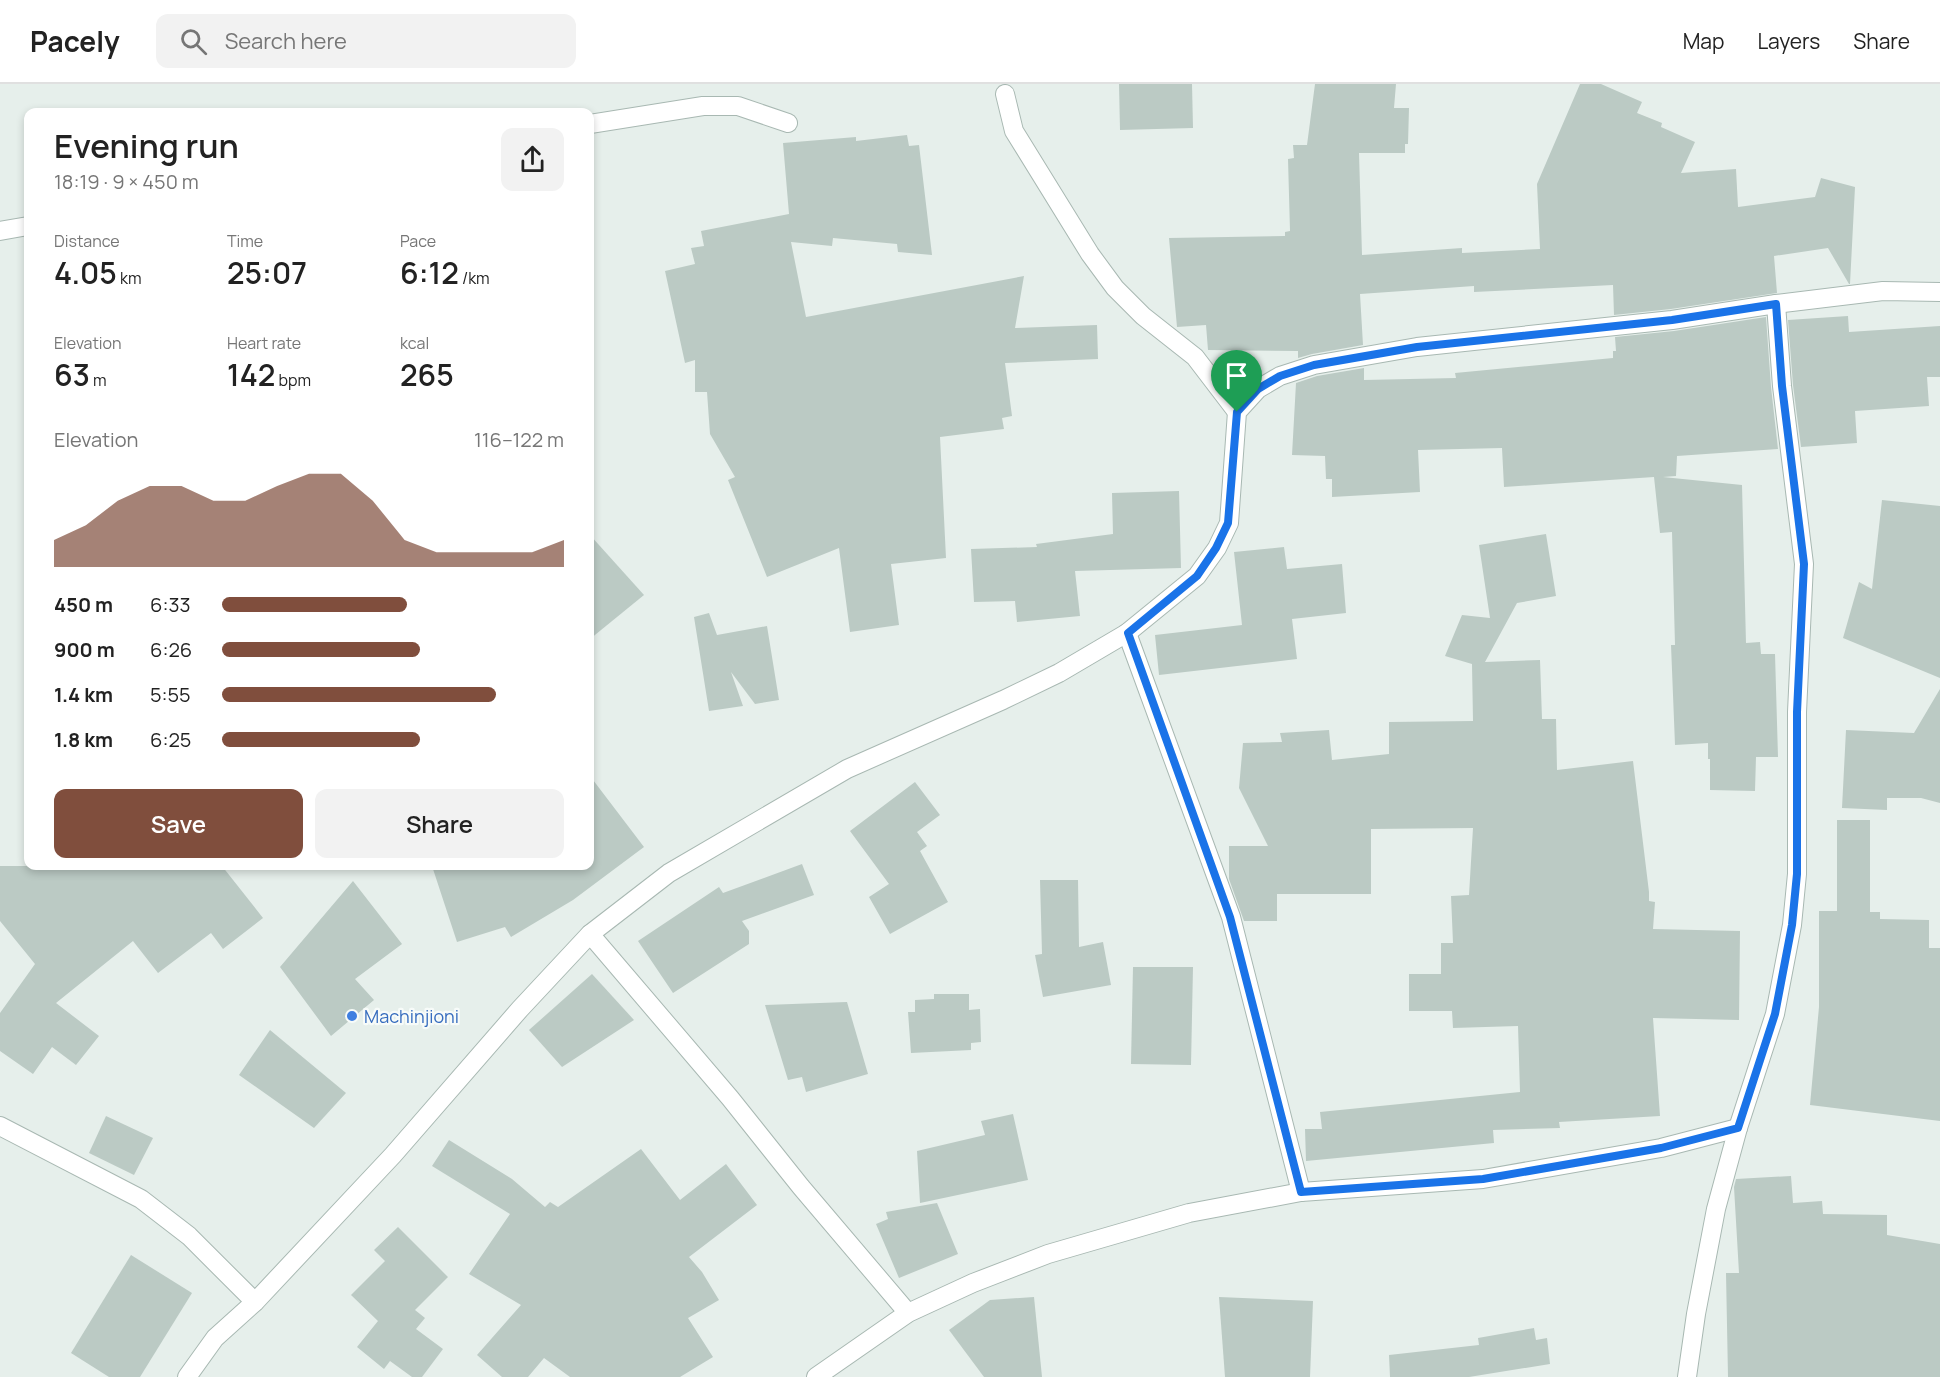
<!DOCTYPE html>
<html lang="en">
<head>
<meta charset="utf-8">
<style>
  :root { --surface:#fff; --page:#f2f2f2; --text:#222; --muted:#767676; --line:#e0e0e0; --accent:#804e3d }
  body { margin:0; font-family:Manrope,sans-serif; background:var(--page); color:var(--text); height:100vh; display:flex; flex-direction:column; font-size:22px; white-space:nowrap }
  * { box-sizing:border-box; margin:0 }
  p { font-size:20px; color:var(--muted) }
  .icon { flex:none; width:33px; height:33px; fill:none; stroke:currentColor; stroke-width:2; stroke-linecap:round; stroke-linejoin:round }
  .map { position:relative; flex:1; overflow:hidden }
  .drawer { position:absolute; left:24px; top:24px; width:570px; height:762px; display:flex; flex-direction:column; background:var(--surface); border-radius:12px; box-shadow:0 3px 9px #0003 }
  .drawer>* { flex:none }
  .pin { position:absolute; display:grid; place-items:center; width:51px; height:51px; color:#fff; margin:-62px -26px; border-radius:50% 50% 50% 0; rotate:-45deg; box-shadow:0 0 6px #0007 }
  .pin .icon { rotate:45deg }
  .round { display:grid; place-items:center; flex:none; width:63px; height:63px; border-radius:12px; background:var(--page) }
  .head { display:flex; align-items:center; justify-content:space-between; height:102px; padding:0 30px }
  h1 { font-size:33px; font-weight:600; line-height:45px }
  .stats { display:grid; grid-template-columns:repeat(3,1fr); gap:9px; height:102px; padding:6px 30px }
  .stats div { display:grid; align-content:center }
  .stats b { font-size:30px; font-weight:600 }
  .stats small { font-size:16px; font-weight:400 }
  .stats p { font-size:16px }
  .chart { height:168px; padding:12px 30px }
  .chart p { display:flex; justify-content:space-between }
  .chart svg { width:100%; height:108px; margin-top:6px; fill:var(--accent); opacity:.7 }
  .button { display:flex; gap:12px; margin-top:auto; padding:12px 30px }
  .button a { flex:1; height:69px; border-radius:12px; background:var(--accent); color:#fff; font-size:24px; font-weight:600; line-height:69px; text-align:center }
  .button a+a { background:var(--page); color:var(--text) }
  ul { padding:0 30px; list-style:none; font-size:20px }
  li { display:grid; grid-template-columns:96px 72px 1fr; align-items:center; height:45px }
  li i { height:15px; border-radius:8px; background:var(--accent) }
  header { display:flex; align-items:center; gap:36px; box-sizing:border-box; height:84px; padding:0 30px; background:var(--surface); border-bottom:2px solid var(--line) }
  header strong { font-size:28px }
  nav { display:flex; gap:33px; margin-inline-start:auto; font-size:21px }
  .search { width:420px; height:54px; background:var(--page); display:flex; align-items:center; gap:15px; box-sizing:border-box; padding:0 21px; border-radius:12px; color:var(--muted); font-size:22px }
  .map>svg:first-child { display:block }
  .building { fill:#bbcac4 }
  .lines { fill:none; stroke-linecap:round; stroke-linejoin:round }
  .street-casing { stroke:#a8b8b2; stroke-width:20 }
  .street { stroke:#fff; stroke-width:18 }
  .route-casing { stroke:#fff; stroke-width:12 }
  .route { stroke:#1a73e8; stroke-width:8 }
  .shop-dot { fill:#3f7fe0; stroke:#f7fbf9; stroke-width:2 }
  .labels { text-anchor:middle; dominant-baseline:central; stroke-width:4.5; stroke-linejoin:round; paint-order:stroke }
  .shop-label { font-size:18px; fill:#366cbe; stroke:#f7fbf9; text-anchor:start }
</style>
</head>
<body>
<header>
<strong>Pacely</strong>
<div class="search"><svg class="icon" aria-label="search" viewBox="0 0 24 24"><circle cx="10" cy="10" r="6"/><path d="M15 15l6 6"/></svg>Search here</div>
<nav><a>Map</a><a>Layers</a><a>Share</a></nav>
</header>
<div class="map">
<svg width="1940" height="1293" viewBox="0 0 1940 1293">
  <rect width="100%" height="100%" fill="#e6efeb"/>
  <g class="building">
    <path d="M1119 0H1192L1193 44 1120 46Z"/>
    <path d="M1315 0H1396L1394 24H1409L1408 60H1405V69H1359L1362 171 1462 164V169L1540 165 1537 100 1580 0H1601L1642 18 1637 29 1662 39 1661 43 1695 58 1681 89 1736 85 1738 123 1815 113 1821 94 1855 103 1850 200H1849L1828 164 1774 172 1777 209 1671 225 1614 231 1613 201 1474 208V202L1360 210 1363 261 1312 270 1298 274V267L1208 266 1206 241 1177 243 1169 154 1285 152V148L1290 147 1288 75 1294 74 1293 61H1307Z"/>
    <path d="M907 51 909 62 919 61 932 171 898 168 897 160 833 154 832 162 791 158 806 233 1024 192 1015 244 1097 241 1098 275 1005 279 1012 332 1002 334 1004 345 940 353 946 474 891 480 899 541 850 548 839 464 767 493 728 396 735 393 710 350 707 308H695V276L685 279 665 187 695 180 691 164 704 162 701 147 789 130 783 59 856 53V57Z"/>
    <path d="M1848 232 1849 248 1940 242V293H1927L1929 322 1855 327 1857 359 1801 363 1793 301 1788 236Z"/>
    <path d="M1766 233 1771 303 1778 365 1677 372 1676 392 1663 393 1742 401 1746 559 1760 558 1761 570H1775L1778 673H1756L1755 707 1710 706V675H1708V659L1675 661 1671 561H1675L1672 448 1660 449 1654 393 1504 403 1502 364 1418 366 1420 408 1332 413V395H1326L1325 372 1292 371 1296 299 1317 292 1364 284V296L1456 294 1455 289 1613 274V267H1616L1615 253 1674 247Z"/>
    <path d="M1179 407 1181 484 1075 487 1080 532 1017 538 1015 517 974 518 971 465 1037 463 1036 460 1113 450 1112 409Z"/>
    <path d="M1882 416 1940 422V594L1843 554 1859 498 1872 505Z"/>
    <path d="M1546 450 1556 512 1517 519 1485 578 1540 576 1542 635H1556L1557 686 1633 677 1649 808V817L1655 818 1653 845 1740 847 1739 936 1653 934 1660 1032 1559 1038 1560 1044 1493 1046 1494 1059 1306 1077 1305 1045H1322L1320 1028 1520 1008 1518 942 1453 944 1452 927H1409V890H1441V859H1453L1451 812 1469 811 1473 744 1371 745V810H1277V837H1244L1229 795V762H1268L1239 704 1243 659 1282 658 1280 649 1329 646 1332 676 1389 670V638L1473 637 1472 580 1445 572 1462 531 1490 534 1479 461Z"/>
    <path d="M590 451 644 511 590 555Z"/>
    <path d="M1284 463 1287 485 1342 480 1346 529 1292 535 1297 575 1159 591 1155 551 1242 541 1234 468Z"/>
    <path d="M709 529 717 551 767 542 779 616 755 620 731 588 743 622 709 627 694 533Z"/>
    <path d="M1940 605V719L1921 714H1887V726L1842 724 1846 646 1914 649Z"/>
    <path d="M590 692 644 763 573 816 511 853 505 843 457 858 432 782H590Z"/>
    <path d="M915 698 940 731 917 748 927 762 920 767 948 818 890 850 869 813 889 800 850 747Z"/>
    <path d="M1837 736H1870V828H1880V835L1929 836V864H1940V1037L1810 1021 1819 923V827H1837Z"/>
    <path d="M802 780 814 811 742 837 749 847V860L673 909 638 857 719 803 723 809Z"/>
    <path d="M0 782H222L263 834 223 865 211 849 158 889 133 857 56 919 99 952 76 981 52 963 33 990 0 967V929L35 880 0 837Z"/>
    <path d="M1040 796H1078L1079 863 1103 858 1111 901 1043 913 1035 871 1042 870Z"/>
    <path d="M353 797 402 860 355 895 374 916 331 952 280 883Z"/>
    <path d="M1133 883H1193L1191 981 1131 980Z"/>
    <path d="M592 890 634 936 562 983 529 946Z"/>
    <path d="M934 910H969V926L980 925 981 958 971 959V966L911 969 908 928H915V916L934 915Z"/>
    <path d="M847 918 868 990 806 1008 802 993 788 996 765 921Z"/>
    <path d="M270 946 346 1009 314 1044 239 991Z"/>
    <path d="M1013 1030 1028 1096 920 1119 917 1067 985 1051 981 1037Z"/>
    <path d="M106 1032 153 1054 134 1091 89 1069Z"/>
    <path d="M449 1056 512 1095 545 1123 550 1118 558 1123 641 1065 680 1116 726 1080 757 1121 689 1173 702 1188 719 1216 688 1234 713 1273 680 1293H570L544 1274 528 1293H502L477 1271 521 1221 469 1190 510 1130 432 1082Z"/>
    <path d="M1791 1092 1793 1119 1822 1117 1823 1130 1887 1131V1151L1940 1160V1293H1728L1726 1189H1739L1734 1103 1736 1095Z"/>
    <path d="M937 1119 958 1170 899 1194 876 1140 888 1135 886 1128Z"/>
    <path d="M398 1143 448 1193 415 1226 425 1234 416 1245 443 1265 422 1293H412L390 1277 384 1285 357 1263 378 1237 351 1211 385 1177 374 1166Z"/>
    <path d="M131 1171 192 1209 140 1293H109L71 1269Z"/>
    <path d="M1034 1213 1042 1293H984L949 1246 990 1216Z"/>
    <path d="M1219 1213 1313 1217 1310 1293H1225Z"/>
    <path d="M1534 1244 1536 1256 1547 1254 1550 1280 1469 1293H1390L1389 1271 1479 1261 1478 1254Z"/>
  </g>
  <g class="lines">
    <defs>
      <g id="street">
        <path d="M1005 10 1014 47 1090 170 1115 204 1143 232 1195 273 1237 328"/>
        <path d="M590 40 703 22H738L788 39"/>
        <path d="M0 147 28 142"/>
        <path d="M1127 549 1231 833 1301 1108"/>
        <path d="M590 850 730 1014 801 1103 908 1229"/>
        <path d="M0 1042 141 1115 189 1152 255 1218"/>
        <path d="M187 1293 215 1254 255 1218 393 1071 520 925 590 850 669 789 847 685 1003 616 1059 589 1127 549 1197 492 1217 464 1229 439 1237 328 1258 305 1280 292 1314 281 1417 263 1672 236 1776 220 1883 207 1940 208"/>
        <path d="M816 1293 908 1229 973 1199 1048 1170 1189 1129 1301 1108 1483 1095 1661 1064 1738 1044"/>
        <path d="M1687 1293 1696 1230 1716 1125 1738 1044 1775 930 1792 841 1797 790V628L1804 480 1782 302 1776 220"/>
      </g>
    </defs>
    <use href="#street" class="street-casing"/>
    <use href="#street" class="street"/>
  </g>
  <g class="lines">
    <defs>
      <path id="route" d="M1776 220 1782 302 1804 480 1797 628V790L1792 841 1775 930 1738 1044 1661 1064 1483 1095 1301 1108 1230 833 1128 549 1197 492 1216 464 1228 439 1237 328 1258 305 1280 292 1314 281 1417 263 1672 236Z"/>
    </defs>
    <use href="#route" class="route-casing"/>
    <use href="#route" class="route"/>
  </g>
  <circle class="shop-dot" cx="352" cy="932" r="6"/>
  <g class="labels">
    <g class="shop-label">
      <text x="364" y="932">Machinjioni</text>
    </g>
  </g>
</svg>
<div class="pin" style="left:1237px;top:328px;background:#1e9e55"><svg class="icon" aria-label="arrive" viewBox="0 0 24 24"><path d="M6 21V4h12l-3 4 3 4H6"/></svg></div>
<section class="drawer">
<div class="head"><div><h1>Evening run</h1><p>18:19 · 9 × 450 m</p></div><a class="round"><svg class="icon" aria-label="share" viewBox="0 0 24 24"><path d="M12 15V3M7 8l5-5 5 5M5 13v7h14v-7"/></svg></a></div>
<div class="stats">
<div><p>Distance</p><b>4.05<small> km</small></b></div>
<div><p>Time</p><b>25:07</b></div>
<div><p>Pace</p><b>6:12<small> /km</small></b></div>
</div>
<div class="stats">
<div><p>Elevation</p><b>63<small> m</small></b></div>
<div><p>Heart rate</p><b>142<small> bpm</small></b></div>
<div><p>kcal</p><b>265</b></div>
</div>
<div class="chart"><p><span>Elevation</span>116–122 m</p>
<svg viewBox="0 0 160 44" preserveAspectRatio="none"><path d="M0 44V33L10 27L20 17L30 11L40 11L50 17L60 17L70 11L80 6L90 6L100 17L110 33L120 38L130 38L140 38L150 38L160 33V44z"/></svg>
</div>
<ul>
<li><b>450 m</b>6:33<i style="width:54%"></i></li>
<li><b>900 m</b>6:26<i style="width:58%"></i></li>
<li><b>1.4 km</b>5:55<i style="width:80%"></i></li>
<li><b>1.8 km</b>6:25<i style="width:58%"></i></li>
</ul>
<div class="button"><a>Save</a><a>Share</a></div>
</section>
</div>
</body>
</html>
